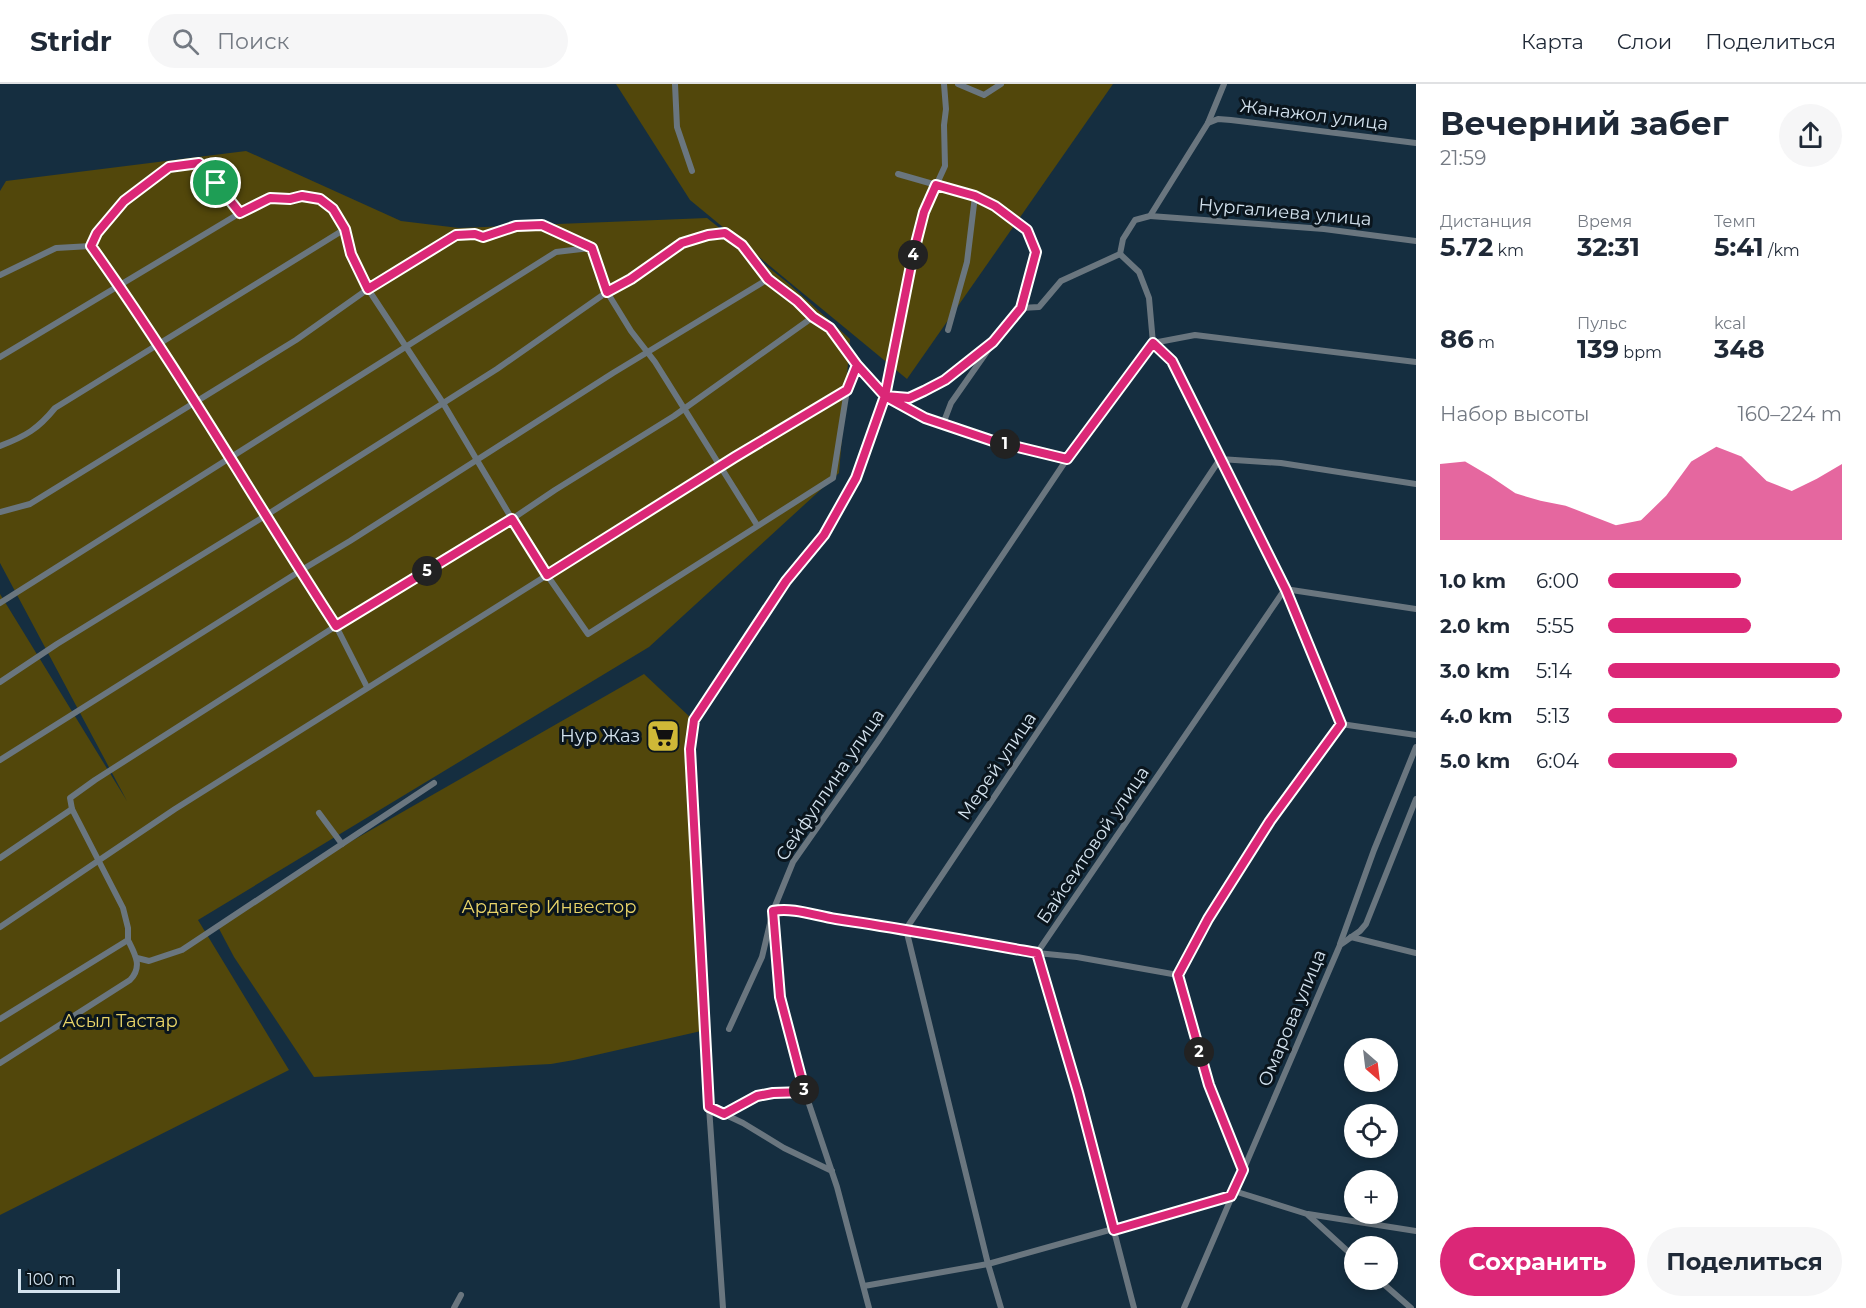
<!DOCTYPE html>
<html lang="ru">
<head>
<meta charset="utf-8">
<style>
  :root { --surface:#fff; --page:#f6f6f7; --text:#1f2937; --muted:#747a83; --line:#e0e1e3; --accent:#db2777 }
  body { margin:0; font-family:Montserrat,sans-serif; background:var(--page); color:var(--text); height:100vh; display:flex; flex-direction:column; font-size:22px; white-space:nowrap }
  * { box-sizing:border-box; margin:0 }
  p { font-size:20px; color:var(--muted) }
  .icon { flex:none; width:33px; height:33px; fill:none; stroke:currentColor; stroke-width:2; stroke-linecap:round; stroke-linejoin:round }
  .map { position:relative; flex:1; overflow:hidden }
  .side { display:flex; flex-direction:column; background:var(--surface); width:450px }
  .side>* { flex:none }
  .needle { width:39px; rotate:152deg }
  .fabs { position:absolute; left:1344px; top:954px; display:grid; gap:12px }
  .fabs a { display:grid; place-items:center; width:54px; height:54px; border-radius:50%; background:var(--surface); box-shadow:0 3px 9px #0003; font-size:30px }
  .scale { position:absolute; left:18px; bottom:15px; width:102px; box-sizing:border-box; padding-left:6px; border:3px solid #d3e2ee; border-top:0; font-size:16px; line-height:21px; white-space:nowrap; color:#d3e2ee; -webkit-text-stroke:4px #0a151d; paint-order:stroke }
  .pin { position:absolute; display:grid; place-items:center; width:51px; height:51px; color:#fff; margin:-26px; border:3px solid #fff; border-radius:50%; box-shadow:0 2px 6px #0007 }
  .km { position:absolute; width:30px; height:30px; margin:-15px; border-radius:50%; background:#222; color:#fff; font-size:16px; line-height:30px; text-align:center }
  .round { display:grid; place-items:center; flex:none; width:63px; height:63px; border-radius:32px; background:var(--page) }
  .head { display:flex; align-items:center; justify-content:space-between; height:102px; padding:0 24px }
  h1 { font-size:33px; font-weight:700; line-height:45px }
  .stats { display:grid; grid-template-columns:repeat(3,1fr); gap:9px; height:102px; padding:6px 24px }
  .stats div { display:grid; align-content:center }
  .stats b { font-size:26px; font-weight:700 }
  .stats small { font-size:16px; font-weight:400 }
  .stats p { font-size:16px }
  .chart { height:168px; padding:12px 24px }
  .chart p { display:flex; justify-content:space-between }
  .chart svg { width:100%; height:108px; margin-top:6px; fill:var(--accent); opacity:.7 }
  .cta { display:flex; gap:12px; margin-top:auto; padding:12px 24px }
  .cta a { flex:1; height:69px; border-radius:36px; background:var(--accent); color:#fff; font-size:24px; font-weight:700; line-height:69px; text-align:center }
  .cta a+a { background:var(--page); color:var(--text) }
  ul { padding:0 24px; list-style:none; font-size:20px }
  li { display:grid; grid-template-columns:96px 72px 1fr; align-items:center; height:45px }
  li i { height:15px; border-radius:8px; background:var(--accent) }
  header { display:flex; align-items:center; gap:36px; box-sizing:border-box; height:84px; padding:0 30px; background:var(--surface); border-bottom:2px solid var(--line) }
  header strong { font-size:28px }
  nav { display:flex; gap:33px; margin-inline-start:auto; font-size:21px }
  .search { width:420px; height:54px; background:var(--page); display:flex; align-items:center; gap:15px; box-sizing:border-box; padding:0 21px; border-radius:33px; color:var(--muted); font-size:22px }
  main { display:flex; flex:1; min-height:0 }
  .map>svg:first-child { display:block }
  .green { fill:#52470b }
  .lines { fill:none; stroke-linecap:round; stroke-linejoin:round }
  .minor { stroke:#6a767f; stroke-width:6 }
  .route-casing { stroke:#fff; stroke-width:12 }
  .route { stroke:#db2777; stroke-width:8 }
  .labels { text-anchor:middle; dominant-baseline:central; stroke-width:6; stroke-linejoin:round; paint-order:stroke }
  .street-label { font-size:18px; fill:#d3e2ee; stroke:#0a151d }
  .poi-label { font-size:18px; fill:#d3e2ee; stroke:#0a151d; text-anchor:end }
  .park-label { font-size:18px; fill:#ead569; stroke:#0a151d }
</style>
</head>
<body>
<header>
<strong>Stridr</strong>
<div class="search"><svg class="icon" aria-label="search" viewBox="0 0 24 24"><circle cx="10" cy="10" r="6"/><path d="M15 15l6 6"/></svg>Поиск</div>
<nav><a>Карта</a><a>Слои</a><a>Поделиться</a></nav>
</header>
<main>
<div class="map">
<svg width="1416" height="1224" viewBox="0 0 1416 1224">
  <rect width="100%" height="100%" fill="#152e40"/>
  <g class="green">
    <path d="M616 0H1113L907 295 690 116Z"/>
    <path d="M246 67 401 137 459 144 707 134 789 200 850 255 839 389 649 563 198 836 289 986 0 1131V510L127 717 0 479V107L6 97Z"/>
    <path d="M644 590 691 634 704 826 710 945 574 976 551 980 314 993 234 873 217 841 322 774Z"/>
  </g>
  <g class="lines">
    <g class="minor">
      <path d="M675 0 677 43 692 87"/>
      <path d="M958 0 984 11 1001 0"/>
      <path d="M1208 39 1218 35 1231 36 1416 59"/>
      <path d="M898 90 975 112 995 122 1027 146 1036 168 1021 224 993 259 951 319 943 340"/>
      <path d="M1150 132 1324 145 1416 157"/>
      <path d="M91 162 97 149 124 117 169 83 199 79 240 129 270 114 290 115 302 112 320 115 334 125 345 145 351 170 368 205 456 151 475 150 483 153 516 142 542 141 592 164 607 208 631 247 655 278 757 441"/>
      <path d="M0 191 56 164 91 162"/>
      <path d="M1021 224 1039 223 1061 197 1120 170 1123 155 1135 136 1150 132 1208 39 1224 0"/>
      <path d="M813 233 674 332 555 406 512 435 547 491 588 550 833 394 847 306 857 281"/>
      <path d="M948 246 967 178 975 112"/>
      <path d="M0 273 240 129"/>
      <path d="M889 312C894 313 901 314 907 314 929 311 968 278 986 264"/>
      <path d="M0 362C26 352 38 345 55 324L345 145"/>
      <path d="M0 428 30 420 296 256 368 205 443 319 512 435 336 542 367 603"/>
      <path d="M0 519 556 168 590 164"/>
      <path d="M0 598 57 560 265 432 497 285 607 208 631 195 682 159 708 151 725 149 742 161 768 195 797 217 813 233 830 244 857 281 885 312 925 334 951 343 993 357 1067 375"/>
      <path d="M1341 640 1285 505 1172 277 1153 259 1195 251 1416 278"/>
      <path d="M0 676 300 487 350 457 613 289 768 195"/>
      <path d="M319 729 342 760"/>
      <path d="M0 774 72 725"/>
      <path d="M0 843 175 725 735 373 847 306"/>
      <path d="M1351 853 1416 869"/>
      <path d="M1340 860 1374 766 1416 663"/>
      <path d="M137 874 149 877 182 866 434 699"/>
      <path d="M0 935 128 856V844L123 824 72 725 70 714 95 696 336 542C254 416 179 285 91 162"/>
      <path d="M729 945 762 873 773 827 785 825 813 831 906 845 1037 869 1077 873 1178 891"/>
      <path d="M0 979 130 896C143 883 135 870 128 856"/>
      <path d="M709 1023 743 1039 784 1064 832 1087"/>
      <path d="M724 1030 757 1012 773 1009 805 1008"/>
      <path d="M1243 1086 1209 1001 1178 891 1208 835 1270 737 1341 640 1416 651"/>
      <path d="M1234 1107 1307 1130 1354 1173"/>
      <path d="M1308 1130 1416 1147"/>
      <path d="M1379 1196 1411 1224"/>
      <path d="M864 1202 988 1180 1231 1112"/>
      <path d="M454 1224 461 1211"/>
      <path d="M723 1224 709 1023 690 665 694 636 786 497 823 451 856 394 885 312 913 171 924 128 945 82 944 41 946 25 944 0"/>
      <path d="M869 1224 837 1103 805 1008 780 913 773 827 793 778 878 657 1067 375 1153 259 1149 214 1139 188 1120 170"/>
      <path d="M1001 1224 988 1180 906 845 1220 375 1281 379 1416 400"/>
      <path d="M1134 1224 1078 1008 1037 869 1285 505 1416 525"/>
      <path d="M1184 1224 1340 861 1360 847 1366 840 1416 715"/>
    </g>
  </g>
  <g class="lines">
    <defs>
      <path id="route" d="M216 99 240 129 270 114 290 115 302 112 320 115 333 125 345 145 351 170 368 205 456 151 475 150 483 153 516 142 542 141 592 164 607 208 631 195 682 159 708 151 725 149 742 161 768 195 797 217 813 233 830 244 857 281 885 312 925 334 993 357 1067 375 1153 259 1172 277 1286 506 1341 640 1270 737 1208 835 1178 891 1209 1001 1243 1086 1231 1112 1114 1146 1078 1008 1037 869C970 857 904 845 836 835 816 832 793 823 773 827L780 913 805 1008 773 1009 757 1012 724 1030 709 1023 690 665 694 636 786 497 824 451 856 394 885 312 913 171 924 128 936 101 975 112 995 122 1027 146 1036 168 1021 224 993 258 945 296 924 307 909 314 885 312 857 281 847 306 735 373 547 491 512 435 336 542C254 416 179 285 91 162L97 149 124 117 169 83 199 79 216 99"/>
    </defs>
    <use href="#route" class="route-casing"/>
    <use href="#route" class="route"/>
  </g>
  <defs>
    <symbol id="supermarket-square" viewBox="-11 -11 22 22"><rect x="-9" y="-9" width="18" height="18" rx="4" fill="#cfb837" stroke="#0a151d"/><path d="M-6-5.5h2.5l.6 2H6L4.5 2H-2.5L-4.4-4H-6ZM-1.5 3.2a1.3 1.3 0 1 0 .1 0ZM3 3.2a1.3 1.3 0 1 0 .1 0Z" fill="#111"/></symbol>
  </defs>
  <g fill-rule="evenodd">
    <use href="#supermarket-square" x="644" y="633" width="38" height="38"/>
  </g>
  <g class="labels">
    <g class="street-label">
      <text transform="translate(1314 31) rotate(7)">Жанажол улица</text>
      <text transform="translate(1285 128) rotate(5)">Нургалиева улица</text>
      <text transform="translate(997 682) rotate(-56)">Мерей улица</text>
      <text transform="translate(830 701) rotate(-56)">Сейфуллина улица</text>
      <text transform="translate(1093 761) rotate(-56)">Байсеитовой улица</text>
      <text transform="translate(1292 934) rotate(-67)">Омарова улица</text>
    </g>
    <g class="poi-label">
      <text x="640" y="652">Нур Жаз</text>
    </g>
    <g class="park-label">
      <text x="549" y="823">Ардагер Инвестор</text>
      <text x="120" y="937">Асыл Тастар</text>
    </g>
  </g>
</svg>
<div class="fabs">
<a><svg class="needle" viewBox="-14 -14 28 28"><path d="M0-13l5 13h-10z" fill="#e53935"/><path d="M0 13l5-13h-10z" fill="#747a83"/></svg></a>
<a><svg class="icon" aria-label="locate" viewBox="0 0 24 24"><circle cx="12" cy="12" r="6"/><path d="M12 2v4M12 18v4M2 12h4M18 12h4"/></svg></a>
<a>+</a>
<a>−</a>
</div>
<div class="scale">100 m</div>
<div class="pin" style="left:216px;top:99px;background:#1e9e55"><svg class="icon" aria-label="arrive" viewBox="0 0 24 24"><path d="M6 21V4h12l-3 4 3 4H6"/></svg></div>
<b class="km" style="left:1005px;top:360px">1</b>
<b class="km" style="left:1199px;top:968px">2</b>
<b class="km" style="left:804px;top:1006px">3</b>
<b class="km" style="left:913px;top:171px">4</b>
<b class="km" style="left:427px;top:487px">5</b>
</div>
<section class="side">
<div class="head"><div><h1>Вечерний забег</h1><p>21:59</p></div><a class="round"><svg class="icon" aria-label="share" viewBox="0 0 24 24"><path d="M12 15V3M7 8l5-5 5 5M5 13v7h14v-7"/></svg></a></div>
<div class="stats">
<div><p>Дистанция</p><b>5.72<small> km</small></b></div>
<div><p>Время</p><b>32:31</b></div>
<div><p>Темп</p><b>5:41<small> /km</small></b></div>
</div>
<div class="stats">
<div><b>86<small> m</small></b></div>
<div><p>Пульс</p><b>139<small> bpm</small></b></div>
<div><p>kcal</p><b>348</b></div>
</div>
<div class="chart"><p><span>Набор высоты</span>160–224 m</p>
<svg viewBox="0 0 160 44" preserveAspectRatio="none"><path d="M0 44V13L10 12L20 18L30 25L40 28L50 30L60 34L70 38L80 36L90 26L100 12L110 6L120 10L130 20L140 24L150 19L160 13V44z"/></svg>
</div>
<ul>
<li><b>1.0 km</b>6:00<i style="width:57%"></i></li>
<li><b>2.0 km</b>5:55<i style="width:61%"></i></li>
<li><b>3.0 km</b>5:14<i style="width:99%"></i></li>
<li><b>4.0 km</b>5:13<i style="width:100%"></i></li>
<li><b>5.0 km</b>6:04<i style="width:55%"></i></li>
</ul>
<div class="cta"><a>Сохранить</a><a>Поделиться</a></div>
</section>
</main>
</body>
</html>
